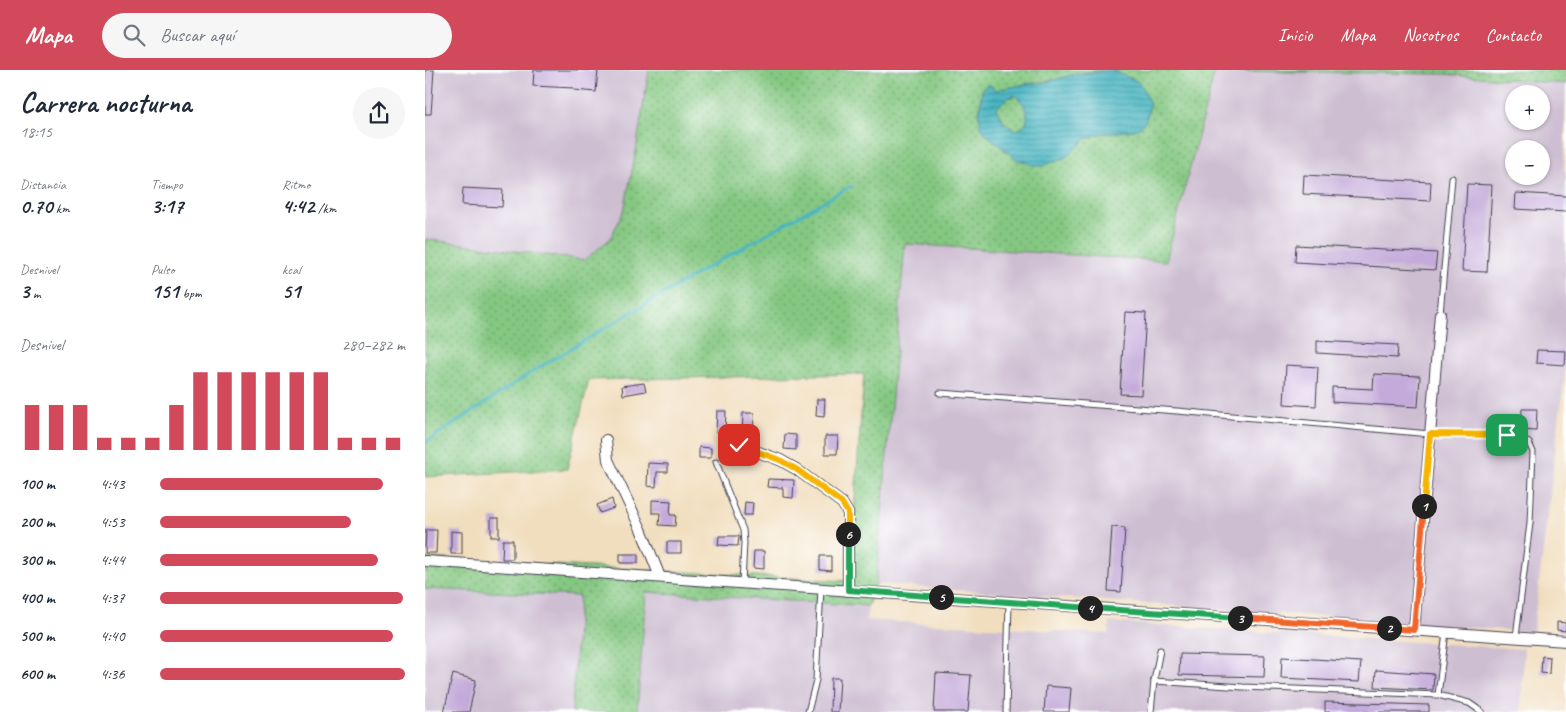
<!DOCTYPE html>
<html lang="es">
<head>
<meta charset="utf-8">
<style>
  :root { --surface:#fff; --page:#f6f6f7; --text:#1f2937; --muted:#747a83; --accent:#d1495b }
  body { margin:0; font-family:Caveat,sans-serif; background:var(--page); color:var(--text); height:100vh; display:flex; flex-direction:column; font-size:19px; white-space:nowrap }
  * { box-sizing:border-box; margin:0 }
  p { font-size:16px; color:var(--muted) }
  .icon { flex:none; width:28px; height:28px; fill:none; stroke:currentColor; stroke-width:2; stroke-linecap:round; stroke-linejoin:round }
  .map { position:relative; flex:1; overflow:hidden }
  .drawer { display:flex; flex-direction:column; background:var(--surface); width:425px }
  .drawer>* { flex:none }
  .buttons { position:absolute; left:1080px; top:15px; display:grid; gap:10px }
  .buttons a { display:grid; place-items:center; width:45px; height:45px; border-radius:50%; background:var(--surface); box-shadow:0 1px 4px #0004; font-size:25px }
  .pin { position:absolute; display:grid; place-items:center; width:42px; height:42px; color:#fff; margin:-21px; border-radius:10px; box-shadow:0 2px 8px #0006 }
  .km { position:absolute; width:25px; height:25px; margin:-12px; border-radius:50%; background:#222; color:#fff; font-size:14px; line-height:25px; text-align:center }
  .round { display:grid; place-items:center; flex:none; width:52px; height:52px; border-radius:26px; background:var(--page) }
  .summary { display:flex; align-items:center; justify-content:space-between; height:85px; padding:0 20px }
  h1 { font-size:28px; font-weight:700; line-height:38px }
  .figures { display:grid; grid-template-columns:repeat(3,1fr); gap:8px; height:85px; padding:5px 20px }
  .figures div { display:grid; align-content:center }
  .figures b { font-size:21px; font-weight:700 }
  .figures small { font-size:14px; font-weight:400 }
  .figures p { font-size:14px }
  .chart { height:140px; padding:10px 20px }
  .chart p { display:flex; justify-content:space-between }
  .chart svg { width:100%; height:90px; margin-top:5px; stroke:var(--accent); stroke-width:6 }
  ul { padding:0 20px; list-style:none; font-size:16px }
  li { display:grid; grid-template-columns:80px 60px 1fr; align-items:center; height:38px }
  li i { height:12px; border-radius:6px; background:var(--accent) }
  header { display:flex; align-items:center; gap:30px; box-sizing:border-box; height:70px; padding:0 25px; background:var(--accent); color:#fff }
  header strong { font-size:24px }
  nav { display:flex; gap:28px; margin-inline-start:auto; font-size:18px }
  .search { width:350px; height:45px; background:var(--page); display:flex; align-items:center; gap:12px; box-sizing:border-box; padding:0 18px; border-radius:28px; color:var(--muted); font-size:19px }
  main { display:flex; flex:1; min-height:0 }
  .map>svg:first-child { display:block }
  .industrial { fill:#cebed2; fill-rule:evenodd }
  .grass { fill:url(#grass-dots); stroke:#54755e }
  .water { fill:url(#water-rules); stroke:#346c7e; fill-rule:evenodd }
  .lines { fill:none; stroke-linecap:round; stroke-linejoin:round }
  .stream { stroke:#47b5c1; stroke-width:3 }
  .building { fill:#c4aada }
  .lane-casing { stroke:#413e4f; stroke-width:7 }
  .street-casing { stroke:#413e4f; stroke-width:12 }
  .lane { stroke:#fff; stroke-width:5 }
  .street { stroke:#fff; stroke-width:10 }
  .split-1-casing { stroke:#fff; stroke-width:10 }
  .split-2-casing { stroke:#fff; stroke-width:10 }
  .split-3-casing { stroke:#fff; stroke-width:10 }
  .split-4-casing { stroke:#fff; stroke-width:10 }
  .split-5-casing { stroke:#fff; stroke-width:10 }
  .split-6-casing { stroke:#fff; stroke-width:10 }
  .split-7-casing { stroke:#fff; stroke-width:10 }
  .split-1 { stroke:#f5b400; stroke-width:6 }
  .split-2 { stroke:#f0652b; stroke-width:6 }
  .split-3 { stroke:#f0652b; stroke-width:6 }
  .split-4 { stroke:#22a559; stroke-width:6 }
  .split-5 { stroke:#22a559; stroke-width:6 }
  .split-6 { stroke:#22a559; stroke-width:6 }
  .split-7 { stroke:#f5b400; stroke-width:6 }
</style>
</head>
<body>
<header>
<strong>Mapa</strong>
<div class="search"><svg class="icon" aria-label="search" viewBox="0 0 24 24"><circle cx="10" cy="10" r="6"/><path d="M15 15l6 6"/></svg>Buscar aquí</div>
<nav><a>Inicio</a><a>Mapa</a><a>Nosotros</a><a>Contacto</a></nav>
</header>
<main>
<section class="drawer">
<div class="summary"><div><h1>Carrera nocturna</h1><p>18:15</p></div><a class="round"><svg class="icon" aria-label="share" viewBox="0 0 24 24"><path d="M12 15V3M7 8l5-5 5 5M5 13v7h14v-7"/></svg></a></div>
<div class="figures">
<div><p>Distancia</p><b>0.70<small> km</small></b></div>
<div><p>Tiempo</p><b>3:17</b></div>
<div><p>Ritmo</p><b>4:42<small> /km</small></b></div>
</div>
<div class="figures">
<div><p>Desnivel</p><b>3<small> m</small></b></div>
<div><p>Pulso</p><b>151<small> bpm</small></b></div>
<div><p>kcal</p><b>51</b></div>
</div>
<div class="chart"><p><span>Desnivel</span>280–282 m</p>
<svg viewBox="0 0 160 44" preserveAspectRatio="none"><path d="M5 44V22M15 44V22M25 44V22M35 44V38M45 44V38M55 44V38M65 44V22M75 44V6M85 44V6M95 44V6M105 44V6M115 44V6M125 44V6M135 44V38M145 44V38M155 44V38"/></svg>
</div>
<ul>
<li><b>100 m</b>4:43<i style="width:91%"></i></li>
<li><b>200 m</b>4:53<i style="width:78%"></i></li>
<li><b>300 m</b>4:44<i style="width:89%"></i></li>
<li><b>400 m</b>4:37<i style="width:99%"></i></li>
<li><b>500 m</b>4:40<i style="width:95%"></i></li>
<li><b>600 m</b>4:36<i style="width:100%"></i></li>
</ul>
</section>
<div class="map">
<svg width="1141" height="642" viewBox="0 0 1141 642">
  <defs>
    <pattern id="grass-dots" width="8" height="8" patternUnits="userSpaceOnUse" patternTransform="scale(1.25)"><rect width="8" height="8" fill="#85c882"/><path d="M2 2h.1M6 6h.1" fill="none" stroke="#6ca26c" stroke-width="1.8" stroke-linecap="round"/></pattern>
    <pattern id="water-rules" width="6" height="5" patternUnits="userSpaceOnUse" patternTransform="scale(1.25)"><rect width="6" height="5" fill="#47b5c1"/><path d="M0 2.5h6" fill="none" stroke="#3b939e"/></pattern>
  </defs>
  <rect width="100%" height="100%" fill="#fff"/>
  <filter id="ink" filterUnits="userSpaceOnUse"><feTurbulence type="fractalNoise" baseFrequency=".02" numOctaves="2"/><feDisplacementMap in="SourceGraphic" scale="10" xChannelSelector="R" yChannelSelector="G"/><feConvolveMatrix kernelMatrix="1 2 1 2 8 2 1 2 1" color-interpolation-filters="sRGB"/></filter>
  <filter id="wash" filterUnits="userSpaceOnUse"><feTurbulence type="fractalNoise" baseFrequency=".0096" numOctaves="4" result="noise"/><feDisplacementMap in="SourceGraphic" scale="20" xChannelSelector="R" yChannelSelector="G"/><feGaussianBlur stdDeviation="1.12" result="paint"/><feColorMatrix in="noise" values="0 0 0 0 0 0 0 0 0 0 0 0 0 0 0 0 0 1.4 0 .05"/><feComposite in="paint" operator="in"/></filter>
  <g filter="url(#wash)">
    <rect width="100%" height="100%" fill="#f1debe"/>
    <g class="industrial">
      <path d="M0 0H224L210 86 199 140 185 169 159 190 0 169Z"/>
      <path d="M790 1 1017 4 1141 14 1139 101H1141V294L1108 562 451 514 480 174 741 191ZM1089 24H1116V51H1089ZM1089 79H1116V106H1089Z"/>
      <path d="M0 519 155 526 147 642H0Z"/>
      <path d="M221 522 443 536 441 550 683 564 684 552 1099 579 1096 642H212Z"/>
    </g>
    <g class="grass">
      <path d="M224 0H686L651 4 634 9 601 14 577 20H557L554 46 568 71 575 75 581 82 637 89 641 87 661 69 673 64 695 62 721 50 725 34 712 11 686 0H1141V14L1017 4 790 1 741 191 480 174 451 514 443 536 221 522 212 642H147L154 526 0 519V488L424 511 439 304 164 310 142 399 0 407V169L159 190 185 169 199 140 210 86Z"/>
      <path d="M589 25C600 32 603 40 602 52L595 59 591 60 581 55 571 39 580 30Z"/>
    </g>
    <path class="water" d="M686 0 712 11 718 18 725 34 721 50 715 57 708 60 673 64 661 69 641 87 618 96 608 95 591 89 561 64 556 56 554 46 557 20 562 15H565L571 20 601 14 617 13 651 4ZM589 25C602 33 610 54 591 60L581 55 571 39 580 30Z"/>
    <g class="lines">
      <path class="stream" d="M0 373 113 298 273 203 426 116"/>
    </g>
    <g id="blocks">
      <g class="building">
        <path d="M0 0H9L6 44H0Z"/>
        <path d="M109 0H173L171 22 149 20V18L108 16Z"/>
        <path d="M879 105 1006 112 1005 131 878 124Z"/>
        <path d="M1042 114 1067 115 1062 202 1037 201Z"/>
        <path d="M38 118 78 120 77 137 37 135Z"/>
        <path d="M1091 123 1141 126V142L1090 139Z"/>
        <path d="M871 175 1012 183 1010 200 870 192Z"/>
        <path d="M700 242 721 243 716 325 695 324Z"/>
        <path d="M892 271 973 275 972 288 892 283Z"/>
        <path d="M1112 280 1141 281 1140 295 1111 293Z"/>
        <path d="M861 295 893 297 891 336 859 334Z"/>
        <path d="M949 304 995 306 993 337 907 332V317L948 319Z"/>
        <path d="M219 313 221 321 198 325 197 316Z"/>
        <path d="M392 329H400L399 347 391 346Z"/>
        <path d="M1097 339H1112L1111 361 1096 360Z"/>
        <path d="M292 341H301L300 362H291Z"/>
        <path d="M318 343H329L328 367 317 366Z"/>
        <path d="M360 364 371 365V380L359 379Z"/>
        <path d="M400 366H413L412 384H400Z"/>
        <path d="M274 377 286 378V388H274Z"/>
        <path d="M223 393 243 394V402H232L231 417 222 416Z"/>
        <path d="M343 409 369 410 368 428 358 427V418L342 417Z"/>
        <path d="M187 429 189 438 175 443 172 435Z"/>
        <path d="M227 430 246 431 245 445H251L250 456 234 455 235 443H227Z"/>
        <path d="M320 432 328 433 327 445H319Z"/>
        <rect x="66" y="448" width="8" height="19"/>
        <path d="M687 457 700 458 696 522 683 521Z"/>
        <path d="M1 460H12L11 483H0Z"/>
        <path d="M26 461 37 462V484H26Z"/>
        <path d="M294 466H314L313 476 293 475Z"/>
        <path d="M78 470H88V489H77Z"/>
        <rect x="242" y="472" width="14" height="11"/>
        <path d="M329 481H339V499L328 498Z"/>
        <rect x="195" y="484" width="18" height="9"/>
        <path d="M395 486H406V501L395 500Z"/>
        <path d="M1132 552 1141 553V561L1132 560Z"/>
        <path d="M755 584 840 586 839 607 754 605Z"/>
        <path d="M1117 586 1125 587 1124 604 1116 603Z"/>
        <path d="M857 587 936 592 934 612 856 608Z"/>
        <path d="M951 600 1009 604 1008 620 950 617Z"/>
        <path d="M511 603 546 605 543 642H509Z"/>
        <path d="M28 604 51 610 44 642H19Z"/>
        <path d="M406 608H415L413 642H405Z"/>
        <path d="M621 616 646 618 644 642H619Z"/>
        <path d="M900 632 1004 635V642H900Z"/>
      </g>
    </g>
  </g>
  <g filter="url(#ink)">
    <use href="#blocks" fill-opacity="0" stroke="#413e4f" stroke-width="1"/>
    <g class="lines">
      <defs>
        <g id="lane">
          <path d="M1015 244 1027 108"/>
          <path d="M515 323 752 341 1005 364 1082 365 1095 368 1104 373 1108 382 1105 453 1091 567"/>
          <path d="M291 392 318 460 319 473 317 513"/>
          <path d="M729 611 818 617 1013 625 1044 633 1057 642"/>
          <path d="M1013 625 1021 562"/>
          <path d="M383 642 391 610 396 519"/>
          <path d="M581 642 584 532"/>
          <path d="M726 642 729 611 735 580"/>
        </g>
        <g id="street">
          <path d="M181 370 183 390 216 459 235 507"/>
          <path d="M314 375 355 390 371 399 417 433 423 443V521"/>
          <path d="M0 491 1141 571"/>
          <path d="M989 560 1015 244"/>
        </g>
      </defs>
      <use href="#lane" class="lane-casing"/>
      <use href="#street" class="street-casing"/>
      <use href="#lane" class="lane"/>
      <use href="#street" class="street"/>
    </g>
  </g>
  <g class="lines" filter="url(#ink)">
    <defs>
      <path id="split-1" d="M999 436 1005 364 1082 365"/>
      <path id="split-2" d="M964 558 989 560 999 436"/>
      <path id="split-3" d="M815 548 964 558"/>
      <path id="split-4" d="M665 538 815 548"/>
      <path id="split-5" d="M516 527 665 538"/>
      <path id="split-6" d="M423 464V520L516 527"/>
      <path id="split-7" d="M314 375 355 390 371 399 417 433 423 443V464"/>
    </defs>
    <use href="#split-1" class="split-1-casing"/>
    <use href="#split-2" class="split-2-casing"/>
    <use href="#split-3" class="split-3-casing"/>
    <use href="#split-4" class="split-4-casing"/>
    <use href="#split-5" class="split-5-casing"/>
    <use href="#split-6" class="split-6-casing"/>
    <use href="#split-7" class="split-7-casing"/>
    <use href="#split-1" class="split-1"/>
    <use href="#split-2" class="split-2"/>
    <use href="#split-3" class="split-3"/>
    <use href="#split-4" class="split-4"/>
    <use href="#split-5" class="split-5"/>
    <use href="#split-6" class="split-6"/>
    <use href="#split-7" class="split-7"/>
  </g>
</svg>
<div class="buttons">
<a>+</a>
<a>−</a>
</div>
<div class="pin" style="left:1082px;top:365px;background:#1e9e55"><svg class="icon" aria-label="arrive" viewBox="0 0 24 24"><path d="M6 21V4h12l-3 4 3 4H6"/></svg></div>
<div class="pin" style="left:314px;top:375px;background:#d93025"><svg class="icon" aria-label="check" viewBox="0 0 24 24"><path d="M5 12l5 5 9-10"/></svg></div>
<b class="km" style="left:999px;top:436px">1</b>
<b class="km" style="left:964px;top:558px">2</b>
<b class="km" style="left:815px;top:548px">3</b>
<b class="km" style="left:665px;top:538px">4</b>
<b class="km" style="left:516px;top:527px">5</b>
<b class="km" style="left:423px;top:464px">6</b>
</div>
</main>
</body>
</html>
